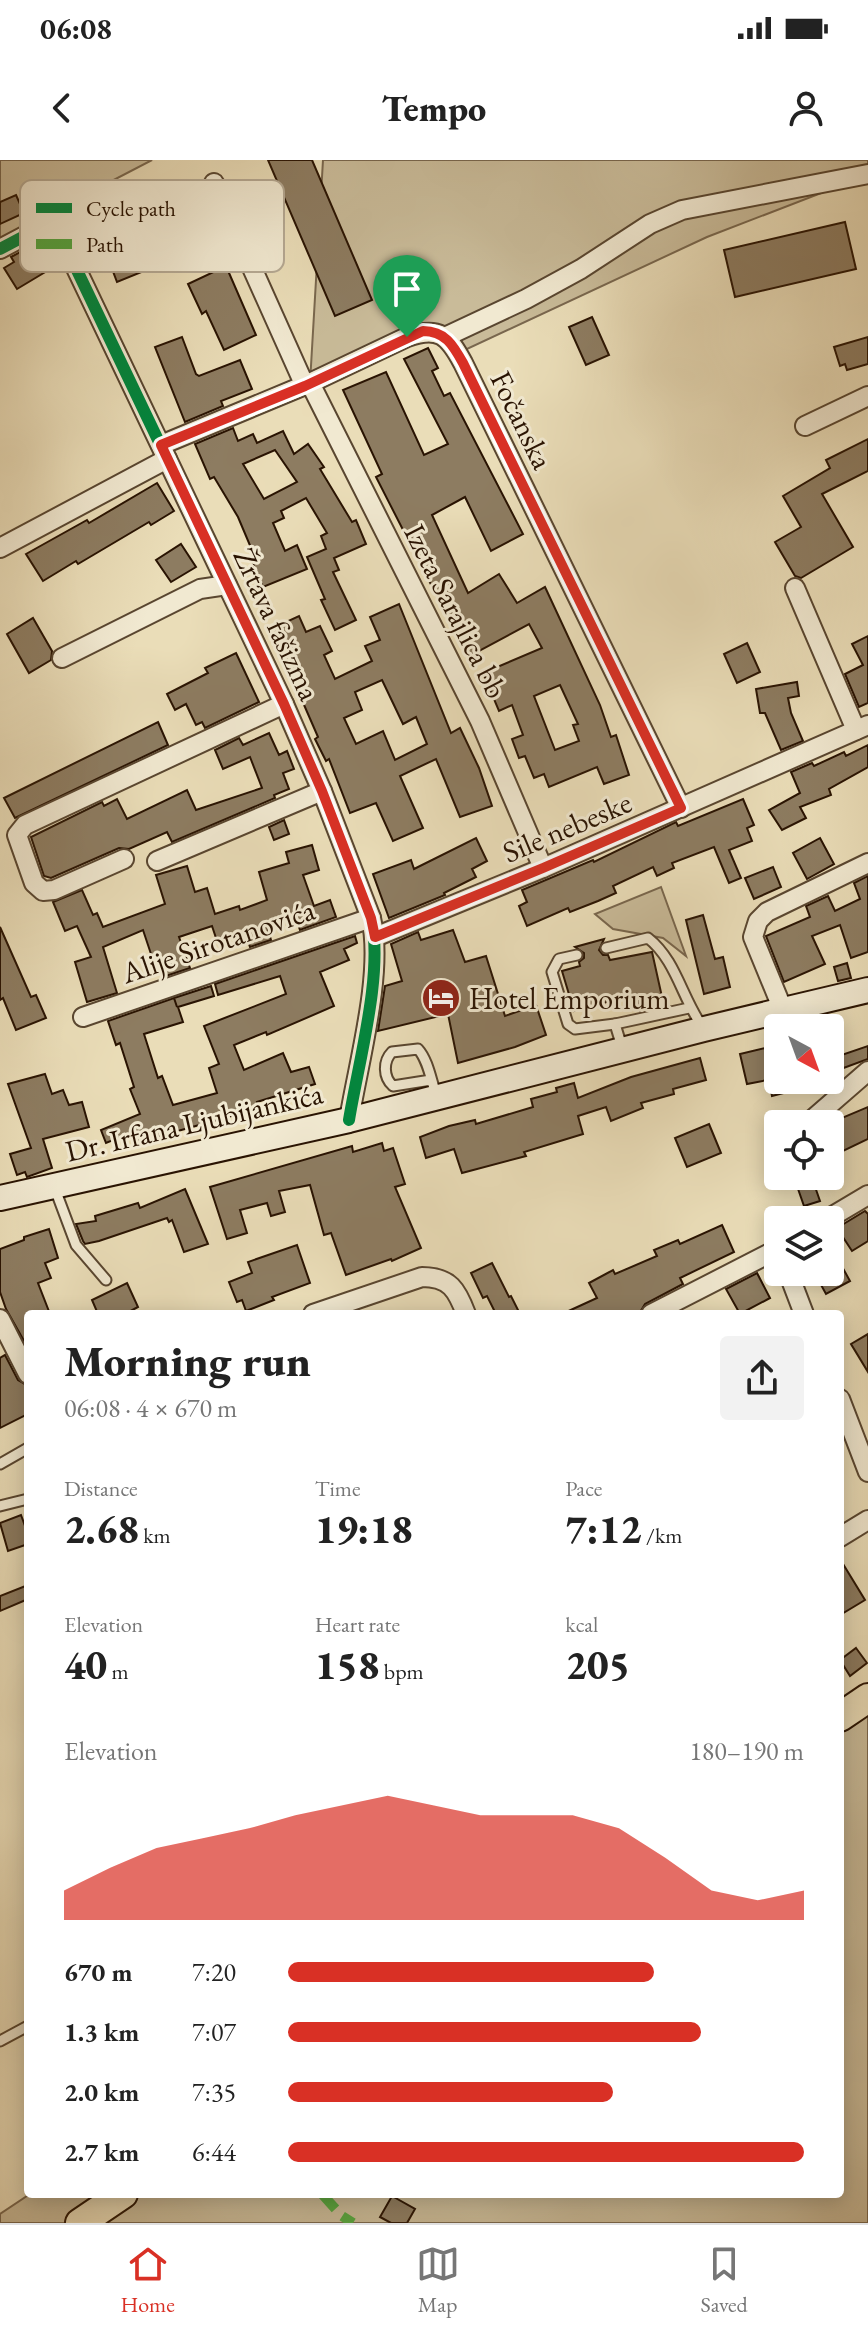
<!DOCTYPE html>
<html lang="en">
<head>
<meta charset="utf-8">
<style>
  :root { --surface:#fff; --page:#f2f2f2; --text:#222; --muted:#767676; --line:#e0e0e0; --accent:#d93025 }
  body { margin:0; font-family:"EB Garamond",serif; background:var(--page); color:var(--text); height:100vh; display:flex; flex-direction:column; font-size:30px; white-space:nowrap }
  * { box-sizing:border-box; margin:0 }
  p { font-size:26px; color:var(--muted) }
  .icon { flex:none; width:44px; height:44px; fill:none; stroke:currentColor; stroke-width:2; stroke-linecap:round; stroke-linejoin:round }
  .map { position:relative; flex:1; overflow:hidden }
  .panel { position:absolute; left:24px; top:1150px; width:820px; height:888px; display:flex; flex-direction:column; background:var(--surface); border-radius:8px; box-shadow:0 4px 20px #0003 }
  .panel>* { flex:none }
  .needle { width:52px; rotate:139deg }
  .fabs { position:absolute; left:764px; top:854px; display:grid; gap:16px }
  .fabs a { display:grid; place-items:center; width:80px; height:80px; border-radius:8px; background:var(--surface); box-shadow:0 4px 20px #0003; font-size:40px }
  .pin { position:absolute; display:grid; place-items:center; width:68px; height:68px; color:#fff; margin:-82px -34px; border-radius:50% 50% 50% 0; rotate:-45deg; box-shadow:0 0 8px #0007 }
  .pin .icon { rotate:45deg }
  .round { display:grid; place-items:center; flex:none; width:84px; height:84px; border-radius:8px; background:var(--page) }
  .overview { display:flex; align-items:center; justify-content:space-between; height:136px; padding:0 40px }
  h1 { font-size:44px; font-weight:800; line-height:60px }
  .figures { display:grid; grid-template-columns:repeat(3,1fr); gap:12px; height:136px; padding:8px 40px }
  .figures div { display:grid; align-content:center }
  .figures b { font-size:40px; font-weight:800 }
  .figures small { font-size:22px; font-weight:400 }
  .figures p { font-size:22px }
  .chart { height:224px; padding:16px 40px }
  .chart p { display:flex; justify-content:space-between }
  .chart svg { width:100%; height:144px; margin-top:8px; fill:var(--accent); opacity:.7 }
  ul { padding:0 40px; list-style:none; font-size:26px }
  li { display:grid; grid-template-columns:128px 96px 1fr; align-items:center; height:60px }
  li i { height:20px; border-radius:10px; background:var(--accent) }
  .status { display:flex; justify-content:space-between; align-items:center; height:56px; padding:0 40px; background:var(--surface); direction:ltr }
  .status svg { height:22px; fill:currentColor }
  header { display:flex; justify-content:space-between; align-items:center; height:104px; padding:0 40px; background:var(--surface); font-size:36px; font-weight:800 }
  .menu { display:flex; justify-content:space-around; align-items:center; height:112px; border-top:2px solid var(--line); background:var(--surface); font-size:22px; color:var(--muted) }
  .menu a { display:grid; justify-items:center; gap:4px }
  .menu .active { color:var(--accent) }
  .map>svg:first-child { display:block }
  .green { fill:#c9bb99; stroke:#79674e; stroke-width:2 }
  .building { fill:#8d7c61; stroke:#291302; stroke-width:2; fill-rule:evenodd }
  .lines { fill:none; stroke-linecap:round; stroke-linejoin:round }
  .lane-casing { stroke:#594630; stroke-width:13 }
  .street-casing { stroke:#594630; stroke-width:22 }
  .secondary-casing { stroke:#291302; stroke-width:28 }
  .primary-casing { stroke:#291302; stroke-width:32 }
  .lane { stroke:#f1e9d1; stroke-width:9 }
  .street { stroke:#f1e9d1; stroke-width:18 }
  .secondary { stroke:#f1e9d1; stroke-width:24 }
  .primary { stroke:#eaddb8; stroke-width:28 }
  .quiet { stroke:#53a840; stroke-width:10; stroke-dasharray:20 10; stroke-linecap:butt }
  .cycleway-casing { stroke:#f1e9d1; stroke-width:17 }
  .cycleway { stroke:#00873e; stroke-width:12 }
  .route-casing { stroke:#fff; stroke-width:16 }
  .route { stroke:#d93025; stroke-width:10 }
  .labels { text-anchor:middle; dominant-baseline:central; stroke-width:6; stroke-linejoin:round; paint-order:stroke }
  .street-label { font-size:30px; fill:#291302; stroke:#f1e9d1 }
  .poi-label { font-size:30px; fill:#291302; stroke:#f1e9d1; text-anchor:start }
  .key { fill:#f1e9d1; stroke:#b5a993; stroke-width:2 }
  .key-label { font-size:22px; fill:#291302 }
</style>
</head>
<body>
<div class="status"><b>06:08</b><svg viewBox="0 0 49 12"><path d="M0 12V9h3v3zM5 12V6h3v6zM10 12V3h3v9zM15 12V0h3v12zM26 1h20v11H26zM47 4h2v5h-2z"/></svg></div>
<header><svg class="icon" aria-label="back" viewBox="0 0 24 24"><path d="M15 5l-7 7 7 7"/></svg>Tempo<svg class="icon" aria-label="person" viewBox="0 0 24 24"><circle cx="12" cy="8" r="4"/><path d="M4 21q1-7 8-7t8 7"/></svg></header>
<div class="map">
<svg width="868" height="2063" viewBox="0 0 868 2063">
  <rect width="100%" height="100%" fill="#eaddb8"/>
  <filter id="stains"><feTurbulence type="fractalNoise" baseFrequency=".0025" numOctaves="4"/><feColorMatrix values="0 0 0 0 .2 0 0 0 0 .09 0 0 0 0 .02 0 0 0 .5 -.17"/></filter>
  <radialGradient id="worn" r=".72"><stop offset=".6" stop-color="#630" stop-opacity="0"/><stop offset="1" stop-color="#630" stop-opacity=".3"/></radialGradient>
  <g class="green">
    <path d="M0 0H152L0 79Z"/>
    <path d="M323 0H868V15L707 77 467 189 455 187 436 171 310 223Z"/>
    <path d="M661 727 686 796 663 778 613 769 595 754Z"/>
    <path d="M868 1538V2063H0V2054L30 2034H840V1557Z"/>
  </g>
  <g class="building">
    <path d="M268 0H312L372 140 335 156Z"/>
    <path d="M16 35 24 53 0 64V42Z"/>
    <path d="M107 37 117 59 128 54 149 109 117 122 100 77 89 82 75 52Z"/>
    <path d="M845 62 856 109 735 137 724 90Z"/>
    <path d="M37 83 52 108 17 129 4 108 14 102 11 97Z"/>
    <path d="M226 106 256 175 224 190 206 151 202 154 188 124Z"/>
    <path d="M592 157 609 195 586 205 569 167Z"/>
    <path d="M182 177 196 214 199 216 240 200 252 229 221 241 223 246 185 262 155 187Z"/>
    <path d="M868 177V204L847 210 845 204 840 206 834 187Z"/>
    <path d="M428 188 438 208 432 211 444 236 450 233 523 374 491 391 465 337 432 355 468 433 499 414 517 443 545 427 600 545 611 577 616 575 629 615 604 624 597 607 549 627 544 614 534 618 525 596 519 598 512 579 523 575 512 545 499 551 483 513 542 488 529 464 468 497 376 317 382 314 343 230 386 212 424 295 448 284 404 199ZM560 525 578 564 573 565 579 581 555 590 534 536Z"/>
    <path d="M233 268 238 281 253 274 257 283 283 271 294 294 308 284 324 307 320 309 352 362 356 360 366 384 334 398 339 410 333 412 356 460 335 470 321 440 325 439 307 397 326 389 321 376 327 373 306 338 281 351 284 358 273 363 285 391 297 385 307 409 263 427 253 404 257 402 238 357 214 317 210 319 195 284ZM275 290 297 322 264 339 243 304Z"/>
    <path d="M868 279V311L822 334 853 387 801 418 795 416 775 382 801 367 783 336 830 308 826 300Z"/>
    <path d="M157 323 174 351 151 365 149 362 78 404 76 401 43 421 26 394 87 360 89 363Z"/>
    <path d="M181 384 196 407 171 422 156 400Z"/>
    <path d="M399 444 451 573 460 568 479 608 492 646 460 657 436 599 400 616 423 668 393 681 376 643 350 653 329 599 326 601 315 579 318 577 271 469 299 456 306 472 320 466 332 491 324 495 335 519 372 501 365 486 380 480 370 457ZM382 520 403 564 416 557 427 584 395 600 383 571 356 584 344 558 362 550 355 532Z"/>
    <path d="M33 458 52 491 51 500 29 513 7 474Z"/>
    <path d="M868 476V543L859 547 845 514 863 505 852 484Z"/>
    <path d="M747 483 760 512 737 523 724 494Z"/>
    <path d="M236 493 259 542 205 568 202 562 196 565 186 544 175 550 167 534 208 513 205 508Z"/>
    <path d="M797 522 799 536 788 538 791 553 803 581 781 590 765 553H760L756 529Z"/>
    <path d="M158 562 168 585 15 658 4 638Z"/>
    <path d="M269 573 279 595 287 591 294 609 283 613 289 629 274 635 275 638 172 682 167 672 129 689 119 688 51 718 44 716 31 677 102 642 104 646 117 639 127 659 187 630 196 650 262 628 250 597 223 609 215 590 239 578 243 585Z"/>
    <path d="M868 585V607L829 629 831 635 800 647 806 658 782 670 769 650 800 633 791 612 812 603 814 606 844 592 846 596Z"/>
    <path d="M743 639 754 665 747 668 752 681 729 690 741 718 729 723 714 687 672 703 674 708 657 716 653 707 613 726 616 733 598 741 570 752 568 748 527 766 519 746 527 742 522 730 593 700 594 702 676 662 678 666Z"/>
    <path d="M284 660 289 674 274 680 269 667Z"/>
    <path d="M476 678 487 701 472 709 476 717 444 733 445 735 389 758 373 714 411 700 414 709Z"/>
    <path d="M820 678 834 704 807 719 793 693Z"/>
    <path d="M312 685 319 710 303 715 314 746 330 740 336 757 300 770 295 756 267 766 271 780 250 787 245 772 217 781 212 766 179 777 190 808 166 816 161 800 154 803 143 770 103 787 117 833 87 842 75 802 91 797 77 766 65 771 53 742 82 730 93 755 97 753 103 767 165 744 156 715 187 706 195 732 207 728 215 754 239 746 240 750 267 740 259 712 289 703 286 692Z"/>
    <path d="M773 707 781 727 754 739 745 718Z"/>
    <path d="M868 716V792L851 798 840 765 812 776 825 804 784 822 766 776 810 757 806 746 828 736 835 751 860 739 854 723Z"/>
    <path d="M703 755 715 799 723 797 730 827 704 834 686 760Z"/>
    <path d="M0 767 31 837 36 835 46 858 16 870 3 838 0 840Z"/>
    <path d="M453 770 465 802 486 796 505 856 536 845 546 875 515 887 458 903 448 854 378 871 385 826 402 821 391 784 418 772 421 780Z"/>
    <path d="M355 776 357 783 344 789 349 800 320 812 334 846 267 875 266 872 234 885 244 910 283 893 291 912 309 907 315 924 257 942 259 948 221 959 138 982 135 971 106 983 101 970 140 954 130 929 134 927 120 883 116 885 108 861 174 838 177 847 174 838 211 826 214 836 178 847 183 862 144 874 158 918 162 916 173 945 217 933 209 908 219 904 204 866 286 834 280 816 218 835 215 824Z"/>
    <path d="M604 779 599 790 603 795H608L610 800 652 792 664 846 640 851 636 834 574 851 562 811 580 806 579 802 584 798V793L575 787Z"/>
    <path d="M847 803 851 818 838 821 834 807Z"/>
    <path d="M778 885V918L747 924 740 894Z"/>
    <path d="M868 886V899L830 913V899Z"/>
    <path d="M700 898 706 920 673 929 674 934 641 943 643 948 611 961 606 947 578 956 583 974 524 992 526 996 462 1013 454 989 426 998 420 977 449 966 475 960 476 964 533 947 531 939 557 932 556 928 574 923 578 938 631 917Z"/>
    <path d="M45 914 52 934 63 930 69 945 82 942 89 967 43 979 52 1008 27 1017 25 1012 17 1015 10 994 31 988 8 924Z"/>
    <path d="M769 920H815V925L772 936Z"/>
    <path d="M868 947V979L843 991 830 963Z"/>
    <path d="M709 964 721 993 687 1007 675 978Z"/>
    <path d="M382 983 384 991 393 988 405 1024 395 1027 421 1088 392 1101 391 1099 346 1115 331 1073 324 1075 310 1025 279 1031 285 1052 271 1056 267 1043 240 1050 247 1073 227 1079 210 1027 352 986 353 992Z"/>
    <path d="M813 1021 820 1041 804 1046 797 1026Z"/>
    <path d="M185 1029 208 1084 184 1092 172 1060 169 1062 167 1058 99 1081 85 1084 83 1081 76 1064 96 1061 95 1056 138 1043 140 1048Z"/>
    <path d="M865 1051 868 1054V1081L852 1091 837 1068Z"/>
    <path d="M722 1065 734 1092 680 1118 683 1124 645 1144 639 1154H562L597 1138 589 1123 613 1110 615 1114 657 1096 654 1090 678 1080 680 1084Z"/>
    <path d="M49 1069 58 1098 45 1103 51 1118 38 1123 50 1154H28V1188L6 1149 0 1132V1089L24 1080V1077Z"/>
    <path d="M297 1085 310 1123 272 1137 274 1140 246 1151 242 1140 237 1142 229 1122 252 1113 248 1102Z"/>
    <path d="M830 1085 850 1121 826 1134 814 1112H830Z"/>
    <path d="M492 1103 509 1137 511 1136 520 1154H496L487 1136 483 1138 471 1113Z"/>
    <path d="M757 1113 770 1138 740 1154 726 1129Z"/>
    <path d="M127 1123 138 1147 125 1154H98L92 1140Z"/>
    <path d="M868 1174V1212L851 1184Z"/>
    <path d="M5 1195 18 1220 28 1226V1254L0 1268V1198Z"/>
    <path d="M21 1355 28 1374V1384L8 1391 0 1363Z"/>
    <path d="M840 1399 865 1440 840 1455Z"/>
    <path d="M28 1425V1439L0 1451V1436Z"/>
    <path d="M856 1488 867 1503 850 1516 840 1500Z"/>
    <path d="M392 2036 415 2049 407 2063H391L380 2057Z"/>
  </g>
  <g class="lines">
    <defs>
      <g id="lane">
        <path d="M606 788 648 778C676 800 682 838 702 866"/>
        <path d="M577 795 559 799 552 812 568 864 575 869 615 864 622 887"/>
        <path d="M615 864 689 848"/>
        <path d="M431 920 393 926C383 917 383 901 392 892L418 889C428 900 431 920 436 934"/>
        <path d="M55 1029 76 1085 106 1120"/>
        <path d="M0 1304 28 1288"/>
        <path d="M0 1346 28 1339"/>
        <path d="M0 1881 28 1866"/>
      </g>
      <g id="street">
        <path d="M214 23 305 226"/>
        <path d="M0 89 34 71 52 69 64 83 284 544 322 631 371 758C384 812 358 904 349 960"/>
        <path d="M445 177 526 139 581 109 650 64 682 50 868 14"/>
        <path d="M310 223 480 561 543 708"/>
        <path d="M805 266 868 236"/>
        <path d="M161 285 310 223 407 177C439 166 448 175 463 203L681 648"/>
        <path d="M0 388 167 299"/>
        <path d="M795 428 856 570"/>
        <path d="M62 498 200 429 227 425"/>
        <path d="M124 699 54 730 43 731 34 723 17 675 25 665 284 544"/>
        <path d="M157 701 322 631"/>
        <path d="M375 777 543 708 868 565"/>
        <path d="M783 850 753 777 758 761 767 752 868 703"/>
        <path d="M83 857 371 758"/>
        <path d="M814 958 868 911"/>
        <path d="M826 1060 868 1035"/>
        <path d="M788 1112 804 1154"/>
        <path d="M313 1154 422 1117C450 1117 457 1130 466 1154"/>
        <path d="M651 1154 778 1089"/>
        <path d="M0 1159 28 1214"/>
        <path d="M840 1239 868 1312"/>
        <path d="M840 1377 868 1360"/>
      </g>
      <path id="secondary" d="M0 1038 349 960 704 869 868 830"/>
      <g id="primary">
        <path d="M840 1557 868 1538"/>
        <path d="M80 2063 123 2034"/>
      </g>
    </defs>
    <use href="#lane" class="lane-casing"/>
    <use href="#street" class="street-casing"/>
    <use href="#secondary" class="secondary-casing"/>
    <use href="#primary" class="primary-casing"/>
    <use href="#lane" class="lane"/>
    <use href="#street" class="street"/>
    <use href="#secondary" class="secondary"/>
    <use href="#primary" class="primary"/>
    <path class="quiet" d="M322 2034 342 2056 353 2063"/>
    <defs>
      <g id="cycleway">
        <path d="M0 89 34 71 52 69 64 83 284 544 322 631 371 758C384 812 358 904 349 960"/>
        <path d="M161 285 310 223 407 177C439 166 448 175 463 203L681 648"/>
      </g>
    </defs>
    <use href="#cycleway" class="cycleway-casing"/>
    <use href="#cycleway" class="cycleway"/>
  </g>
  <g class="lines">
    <defs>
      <path id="route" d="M423 171C445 171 453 185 463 203L681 648 543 708 375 777 371 758 322 631 284 544 161 285 305 226Z"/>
    </defs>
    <use href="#route" class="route-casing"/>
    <use href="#route" class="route"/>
  </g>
  <defs>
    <symbol id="hotel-disc" viewBox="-11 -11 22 22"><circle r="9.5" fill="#8f2418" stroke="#f1e9d1"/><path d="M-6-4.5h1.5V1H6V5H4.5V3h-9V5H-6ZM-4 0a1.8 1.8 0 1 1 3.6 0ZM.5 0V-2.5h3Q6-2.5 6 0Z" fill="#fff"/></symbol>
  </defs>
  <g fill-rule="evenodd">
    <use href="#hotel-disc" x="419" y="816" width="44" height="44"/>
  </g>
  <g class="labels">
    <g class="street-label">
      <text transform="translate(522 260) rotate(64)">Fočanska</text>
      <text transform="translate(456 451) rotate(63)">Izeta Sarajlica bb</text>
      <text transform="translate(277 464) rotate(65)">Žrtava fašizma</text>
      <text transform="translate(567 667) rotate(-23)">Sile nebeske</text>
      <text transform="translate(218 781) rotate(-19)">Alije Sirotanovića</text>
      <text transform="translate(194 962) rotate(-13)">Dr. Irfana Ljubijankića</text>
    </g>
    <g class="poi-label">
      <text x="469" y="838">Hotel Emporium</text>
    </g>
  </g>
  <rect x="20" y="20" width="264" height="92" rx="12" class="key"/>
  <rect x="36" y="43" width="36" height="10" fill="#00873e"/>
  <rect x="36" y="79" width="36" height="10" fill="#53a840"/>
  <g class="key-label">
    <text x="86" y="56">Cycle path</text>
    <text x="86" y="92">Path</text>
  </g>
  <rect width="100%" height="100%" filter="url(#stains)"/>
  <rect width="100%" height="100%" fill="url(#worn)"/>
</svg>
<div class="fabs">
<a><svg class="needle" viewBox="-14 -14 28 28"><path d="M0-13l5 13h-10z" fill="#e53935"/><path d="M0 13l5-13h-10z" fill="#767676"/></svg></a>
<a><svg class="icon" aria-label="locate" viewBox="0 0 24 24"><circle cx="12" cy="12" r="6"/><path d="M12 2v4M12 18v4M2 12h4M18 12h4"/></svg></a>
<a><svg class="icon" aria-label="layers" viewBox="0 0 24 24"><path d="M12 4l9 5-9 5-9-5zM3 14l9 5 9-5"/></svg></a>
</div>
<div class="pin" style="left:407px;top:177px;background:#1e9e55"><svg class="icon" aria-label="arrive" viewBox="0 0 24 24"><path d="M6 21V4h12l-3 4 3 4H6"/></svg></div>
<section class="panel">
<div class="overview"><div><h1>Morning run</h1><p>06:08 · 4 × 670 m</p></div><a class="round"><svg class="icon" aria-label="share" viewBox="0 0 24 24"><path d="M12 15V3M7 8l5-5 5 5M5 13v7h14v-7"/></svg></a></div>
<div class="figures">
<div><p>Distance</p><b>2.68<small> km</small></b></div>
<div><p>Time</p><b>19:18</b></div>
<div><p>Pace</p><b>7:12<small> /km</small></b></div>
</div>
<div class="figures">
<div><p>Elevation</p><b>40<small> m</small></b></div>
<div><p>Heart rate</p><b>158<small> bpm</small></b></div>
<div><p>kcal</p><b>205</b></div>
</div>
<div class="chart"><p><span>Elevation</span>180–190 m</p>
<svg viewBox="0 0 160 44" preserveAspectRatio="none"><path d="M0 44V35L10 28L20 22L30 19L40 16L50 12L60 9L70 6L80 9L90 12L100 12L110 12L120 16L130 25L140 35L150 38L160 35V44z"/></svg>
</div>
<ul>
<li><b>670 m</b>7:20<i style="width:71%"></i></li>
<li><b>1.3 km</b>7:07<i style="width:80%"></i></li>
<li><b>2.0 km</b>7:35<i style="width:63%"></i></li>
<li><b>2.7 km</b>6:44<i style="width:100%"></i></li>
</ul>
</section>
</div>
<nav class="menu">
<a class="active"><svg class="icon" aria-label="home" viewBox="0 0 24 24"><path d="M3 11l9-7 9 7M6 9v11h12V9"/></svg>Home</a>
<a><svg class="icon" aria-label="map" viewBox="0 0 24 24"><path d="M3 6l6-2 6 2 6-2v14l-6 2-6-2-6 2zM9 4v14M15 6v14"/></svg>Map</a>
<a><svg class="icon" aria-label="saved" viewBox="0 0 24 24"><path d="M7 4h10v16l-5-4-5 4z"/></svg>Saved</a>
</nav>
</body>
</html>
